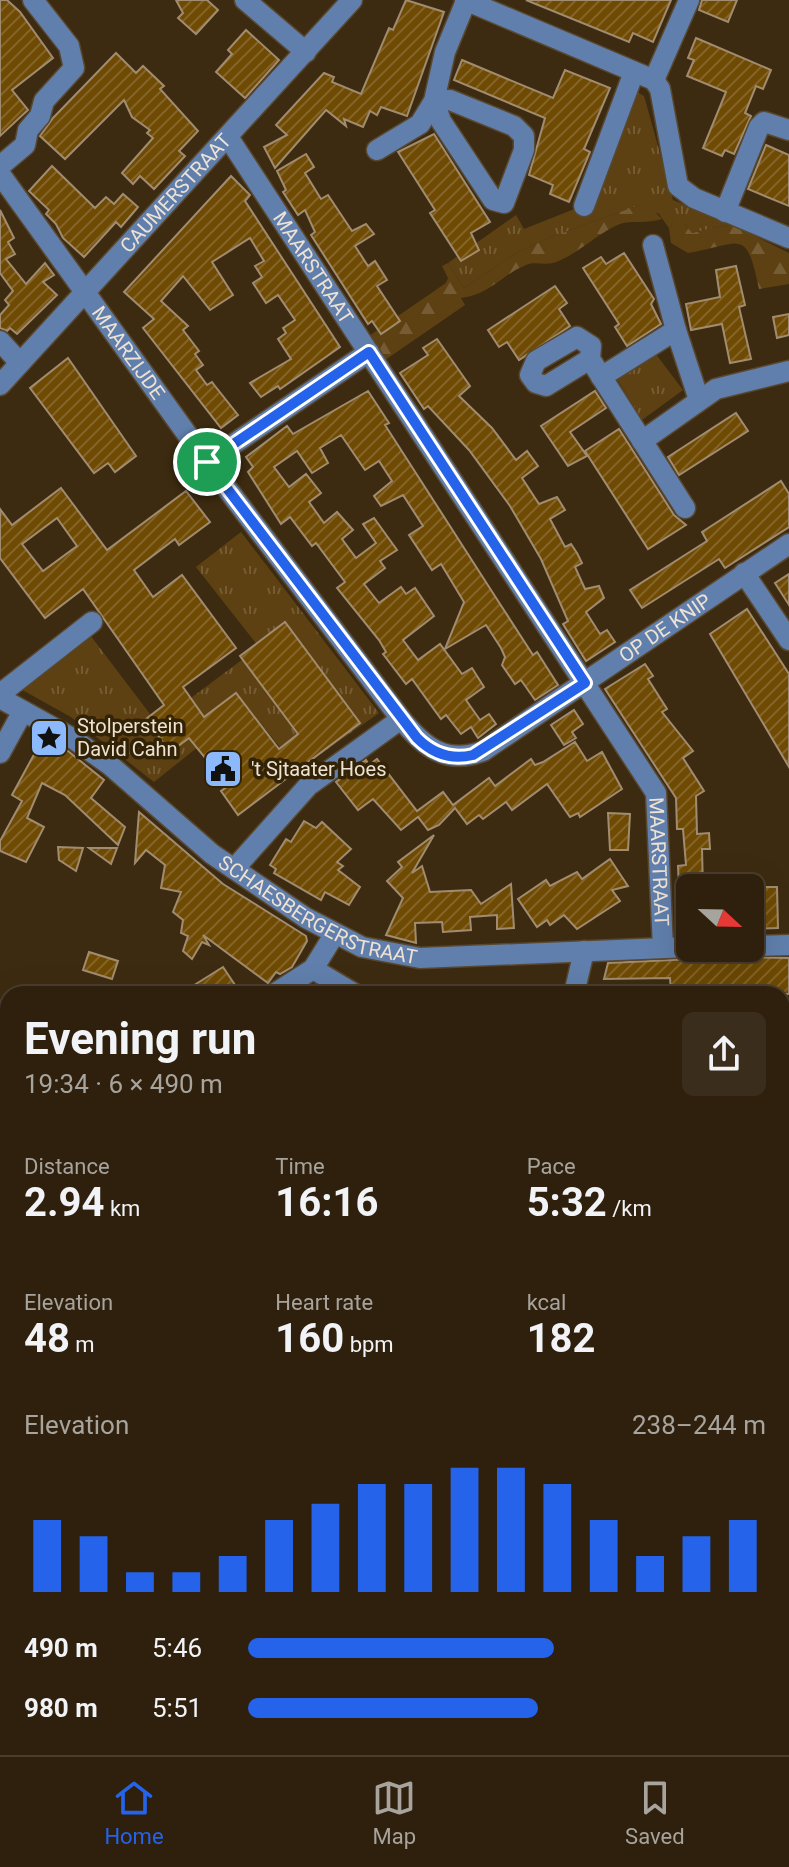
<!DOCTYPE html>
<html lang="en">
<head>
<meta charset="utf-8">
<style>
  :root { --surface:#2e200d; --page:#3a2d1b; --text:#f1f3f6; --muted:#a7a39d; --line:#493e2e; --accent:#2563eb }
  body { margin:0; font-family:Roboto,sans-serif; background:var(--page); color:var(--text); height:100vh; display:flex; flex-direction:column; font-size:30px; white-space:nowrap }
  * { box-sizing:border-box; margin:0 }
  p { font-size:26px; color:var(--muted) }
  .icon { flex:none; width:44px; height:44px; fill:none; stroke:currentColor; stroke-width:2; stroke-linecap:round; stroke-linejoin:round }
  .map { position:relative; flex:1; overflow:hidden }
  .sheet { position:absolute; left:0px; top:986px; width:790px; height:770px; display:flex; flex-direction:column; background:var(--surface); border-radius:24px 24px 0 0; box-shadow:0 8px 32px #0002,0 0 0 2px var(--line) }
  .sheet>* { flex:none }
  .needle { width:52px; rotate:112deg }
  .controls { position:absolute; left:676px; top:874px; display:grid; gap:16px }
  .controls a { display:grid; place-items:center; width:88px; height:88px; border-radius:12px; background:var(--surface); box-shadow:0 8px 32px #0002,0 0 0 2px var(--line); font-size:40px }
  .pin { position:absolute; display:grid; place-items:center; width:68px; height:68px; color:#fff; margin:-34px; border:4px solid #fff; border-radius:50%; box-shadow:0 2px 8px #0007 }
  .round { display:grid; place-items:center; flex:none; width:84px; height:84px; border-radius:12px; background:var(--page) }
  .summary { display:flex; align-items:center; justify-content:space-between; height:136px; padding:0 24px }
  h1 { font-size:44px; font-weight:700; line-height:60px }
  .figures { display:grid; grid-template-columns:repeat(3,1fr); gap:12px; height:136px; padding:8px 24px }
  .figures div { display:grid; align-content:center }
  .figures b { font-size:40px; font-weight:700 }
  .figures small { font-size:22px; font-weight:400 }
  .figures p { font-size:22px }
  .chart { height:224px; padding:16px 24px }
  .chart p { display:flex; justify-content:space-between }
  .chart svg { width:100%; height:144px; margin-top:8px; stroke:var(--accent); stroke-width:6 }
  ul { padding:0 24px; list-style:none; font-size:26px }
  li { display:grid; grid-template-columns:128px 96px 1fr; align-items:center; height:60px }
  li i { height:20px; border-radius:10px; background:var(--accent) }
  .dock { display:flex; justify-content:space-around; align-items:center; height:112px; border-top:2px solid var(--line); background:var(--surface); font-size:22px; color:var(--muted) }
  .dock a { display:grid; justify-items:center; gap:4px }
  .dock .current { color:var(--accent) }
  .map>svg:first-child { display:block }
  .grass { fill:url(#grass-tufts) }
  .forest { fill:url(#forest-firs) }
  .building { fill:url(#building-hatch); stroke:#a18c70; stroke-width:2; fill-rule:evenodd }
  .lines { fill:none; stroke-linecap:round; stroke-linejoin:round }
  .minor-casing { stroke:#594830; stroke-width:23 }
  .minor { stroke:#607fac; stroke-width:20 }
  .route-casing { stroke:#fff; stroke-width:16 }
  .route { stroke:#2563eb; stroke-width:10 }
  .labels { text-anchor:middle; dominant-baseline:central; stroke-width:7; stroke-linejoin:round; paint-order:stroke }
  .street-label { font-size:20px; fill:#eee2d3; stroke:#322206 }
  .poi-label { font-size:20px; fill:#eee2d3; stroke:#322206; text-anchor:start }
</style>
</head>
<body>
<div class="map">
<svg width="789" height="1755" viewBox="0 0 789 1755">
  <defs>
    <pattern id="grass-tufts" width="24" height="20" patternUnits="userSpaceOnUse" patternTransform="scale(2)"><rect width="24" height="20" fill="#5d4113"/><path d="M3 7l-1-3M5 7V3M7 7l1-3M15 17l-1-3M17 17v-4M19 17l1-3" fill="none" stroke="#755c34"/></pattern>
    <pattern id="forest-firs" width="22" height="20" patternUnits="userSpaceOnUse" patternTransform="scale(2)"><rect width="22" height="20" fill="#5d4113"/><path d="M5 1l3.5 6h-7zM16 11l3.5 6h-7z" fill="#755c34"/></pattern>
    <pattern id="building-hatch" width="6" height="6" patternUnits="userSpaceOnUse" patternTransform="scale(2)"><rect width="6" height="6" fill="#6f4a03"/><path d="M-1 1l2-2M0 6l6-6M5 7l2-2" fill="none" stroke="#846427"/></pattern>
  </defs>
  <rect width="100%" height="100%" fill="#3d2b11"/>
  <g class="grass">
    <path d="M631 89 644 96 673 200 731 224 692 233 685 224 675 219 669 228 659 214 639 205 546 239 516 253 464 288 448 263 516 215 524 229 577 208Z"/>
    <path d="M655 353 683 390 642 420 617 379Z"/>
    <path d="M241 532 379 713 298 770 248 707 154 782 71 717 17 687 90 635 156 722 167 716 259 647 196 567Z"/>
  </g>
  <g class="forest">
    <path d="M639 205 651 208 662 219C646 224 630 220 620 224 597 233 580 253 556 262 547 266 535 261 526 265 501 275 491 294 461 298L465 305 385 360 369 336 446 283 448 278 442 266 448 263 464 288 516 253 546 239Z"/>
    <path d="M680 218 692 233 731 224 789 253V284L759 289C746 227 743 243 688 253L671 243 669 228 675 219Z"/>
    <path d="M789 1714V1755H701L710 1748H782V1719Z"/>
  </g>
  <g class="building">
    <path d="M0 0H7L20 12 53 58 12 90 28 110 0 136Z"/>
    <path d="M176 0H207L218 10 196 34 178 18 183 13Z"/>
    <path d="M406 0 444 12 407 116 381 107 377 115 370 111 363 127 344 119 346 126 326 110 275 168 264 147 287 135 276 125 324 73 334 77 332 82 361 94 389 28 393 30Z"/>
    <path d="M526 0H671L653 42 633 33 629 42Z"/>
    <path d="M702 0H737L728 22 699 10Z"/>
    <path d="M246 30 279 60 245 98 216 72 232 54 228 50Z"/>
    <path d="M696 38 771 70 763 89 756 86 745 113 751 116 734 154 725 150 722 156 703 148 726 92 687 76 694 60 688 58Z"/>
    <path d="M116 53 136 73 143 66 164 86 160 89 198 131 179 151 185 156 154 189 140 176 133 184 122 173 153 138 147 133 150 130 132 117 124 100 65 159 40 136 53 118Z"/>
    <path d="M462 60 553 98 565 70 610 88 584 149 590 152 569 202 550 194 553 185 529 175 545 118 454 80Z"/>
    <path d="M434 134 490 222 471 233 479 250 461 261 430 213 435 210 398 152Z"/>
    <path d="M766 145 789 155V206L748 189Z"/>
    <path d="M306 154 314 167 305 173 321 199 328 195 352 231 366 224 374 234 355 246 368 266 375 261 387 280 377 286 400 321 381 334 372 321 368 324 311 235 315 232 305 210 298 215 283 192 286 190 277 171Z"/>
    <path d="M52 166 95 208 106 197 114 204 123 194 138 207 121 227 116 222 84 257 63 238 56 224 46 214 49 210 29 191Z"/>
    <path d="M231 176 250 195 245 201 340 347 280 389 278 386 261 397 250 383 291 359 278 339 286 333 283 328 295 320 278 295 266 303 253 283 262 277 255 266 264 261 250 238 212 262 233 295 210 310 183 276 161 301 188 326 183 330 199 351 195 354 203 365 196 370 207 385 212 382 215 386 238 415 221 428 143 328 154 319 124 292Z"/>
    <path d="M0 210 14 238 8 242 15 254 6 259 26 284 45 263 54 275 43 282 57 295 17 334 10 328 7 331 0 328V315L9 305 5 300 13 291 0 273Z"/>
    <path d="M624 253 654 299 651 304 661 324 627 346 615 327 619 324 583 268 601 257 606 264Z"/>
    <path d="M736 266 745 305 739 307 751 359 730 363 722 324 691 330 686 304 720 297 716 270Z"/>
    <path d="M555 286 567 303 559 309 570 326 519 360 507 342 499 347 488 330Z"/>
    <path d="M789 314V335L777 338 773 317Z"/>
    <path d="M437 339 470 386 459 396 492 428 516 460 527 451 538 466 522 478 539 504 557 497 565 510 550 519 565 547 571 544 577 553 582 563 575 567 585 589 599 586 604 598 586 612 600 634 607 630 615 642 586 661 563 624 568 621 541 559 510 506 469 450 428 406 424 409 400 373 428 355 423 348Z"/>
    <path d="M68 358 136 456 115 472 108 463 94 473 30 388Z"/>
    <path d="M368 391 389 423 385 425 500 604 533 655 537 652 558 685 535 700 521 680 515 684 502 665 505 657 501 648 486 625 445 649 464 602 441 564 432 570 409 535 423 526 403 495 381 506 374 496 392 481 379 461 365 470 341 435 320 448 328 463 312 473 297 451 274 467 289 487 306 474 321 493 309 502 324 523 337 512 353 530 342 539 356 558 376 543 363 524 374 518 397 550 380 561 385 568 364 584 379 603 401 587 406 594 415 588 434 616 403 640 418 660 440 644 462 674 472 668 484 687 466 700 480 720 489 714 496 724 478 738 471 727 461 734 446 715 441 719 412 679 406 684 383 654 386 652 379 640 337 588 345 582 316 543 312 546 290 517 281 524 248 472 253 467 246 457 287 426 293 434Z"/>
    <path d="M595 391 606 408 570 432 587 456 568 466 541 426Z"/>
    <path d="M736 413 748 431 679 475 668 457Z"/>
    <path d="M619 429 674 515 686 525 648 549 585 451Z"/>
    <path d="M781 481 789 494V527L725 568 719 559 642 608 630 590 707 541 702 532Z"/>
    <path d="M61 488 107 550 186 491 210 522 179 545 175 539 134 570 153 597 182 575 236 648 183 687 204 717 236 693 279 749 298 734 240 656 285 622 360 723 238 815 221 791 228 786 189 738 170 752 146 719 164 705 83 589 45 618 0 558V509L12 525ZM57 518 77 546 43 571 22 544Z"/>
    <path d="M789 574V605L775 583Z"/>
    <path d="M747 609 789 674V767L710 634Z"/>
    <path d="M645 664 653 676 648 679 667 709 662 712 693 751 683 758 704 791 696 796 697 834 709 833 710 849H702L703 888H679L678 866 686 865 683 829H677L676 798 605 689Z"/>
    <path d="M574 710 583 724 572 732 576 738 564 745 551 725Z"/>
    <path d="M43 738 68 751 104 780 91 798 125 827 118 845 65 795 42 783 27 818 44 827 26 862 0 851V841L22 801 12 795Z"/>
    <path d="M575 742 587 761 602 752 622 789 580 817 578 813 570 817 547 784 512 810 506 802 483 819 479 815 467 824 455 808 439 825 428 830 418 817 401 830 373 799 358 810 336 782 366 760 369 765 377 759 417 811 443 792 453 805 489 778 495 786 531 759 535 765 543 762Z"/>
    <path d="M139 812 223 884 306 936 307 941 292 967 280 974 276 972 268 983 203 935 209 945 202 942 192 959 183 951 188 936 181 933 183 920 173 912 181 892 161 888 165 865 146 850 135 863Z"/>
    <path d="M608 813 630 814 628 850H610Z"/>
    <path d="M304 821 316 828 322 822 351 849 337 862 343 866 338 870 360 887 349 905 325 892 321 900 274 873 276 869 270 865 286 839 291 842Z"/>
    <path d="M434 835 412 873 422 866 430 892 471 890 481 904 511 884 514 928 497 929V915L470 917 471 930 443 932 442 922 415 923 416 943 386 935 403 898 387 881 402 867 398 862Z"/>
    <path d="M58 847 83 848 76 871 59 860Z"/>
    <path d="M89 848H117L111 864Z"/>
    <path d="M610 859 628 886 612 890 620 901 577 929 564 915 550 925 547 920 537 927 518 899 546 880 550 886 577 872 582 879Z"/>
    <path d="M764 887H777L778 928 750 929V910H765Z"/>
    <path d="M89 952 118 961 112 979 83 970Z"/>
    <path d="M736 957 789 958V994H671L670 978 604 979 608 963Z"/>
    <path d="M223 967 237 988 227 994H180Z"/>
  </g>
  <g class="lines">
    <defs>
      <g id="minor">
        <path d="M245 0 306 52"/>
        <path d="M465 0 654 80 660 89 678 186 694 198 789 238"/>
        <path d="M654 80 689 0"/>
        <path d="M450 100 514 126 524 136V150L504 203 493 200 441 121 434 101Z"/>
        <path id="s1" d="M228 137 656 793 663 948"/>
        <path d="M377 150 420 124 434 101 445 52 466 1"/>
        <path d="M0 166 25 145 28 130 40 116 44 101 74 68 69 46 33 0"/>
        <path id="s2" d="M0 174 207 462 401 719C424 747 446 765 483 751L789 544"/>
        <path d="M584 206 634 72"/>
        <path d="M725 212 759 127 764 122 789 130"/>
        <path d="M653 245 676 330"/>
        <path d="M0 341 20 363"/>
        <path d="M590 359 591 346 577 337 536 361 530 375 536 383 546 386 590 359 685 508"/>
        <path d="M601 377 676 330 699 400"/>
        <path id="s3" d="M0 385 352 0"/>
        <path d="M642 441 716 389 789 371"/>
        <path d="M207 462 369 352"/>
        <path d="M744 573 789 640"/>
        <path d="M0 694 92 622"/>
        <path id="s4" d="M0 698 72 738 111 766 212 854 306 918 362 947 420 958 690 947"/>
        <path d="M0 753 23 711"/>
        <path d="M234 869 308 786 401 719"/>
        <path d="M750 946 789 945"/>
        <path d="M313 969 355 994"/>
        <path d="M274 994 313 969 334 935"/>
        <path d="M574 994 584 951"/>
        <path d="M0 1062 8 1066"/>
        <path d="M782 1141 789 1132"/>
        <path d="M0 1246 8 1250"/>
        <path d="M782 1276 789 1282"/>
        <path d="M782 1423 789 1424"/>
        <path d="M0 1553 8 1549"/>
        <path d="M782 1579 789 1574"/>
        <path d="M215 1755 218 1748"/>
        <path d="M549 1755 559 1748"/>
      </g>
    </defs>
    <use href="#minor" class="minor-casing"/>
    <use href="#minor" class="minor"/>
  </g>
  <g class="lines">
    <defs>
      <path id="route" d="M369 352 585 683 473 755C452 760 433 754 417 738L207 462Z"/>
    </defs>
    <use href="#route" class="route-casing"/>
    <use href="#route" class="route"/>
  </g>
  <defs>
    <symbol id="sight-square" viewBox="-11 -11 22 22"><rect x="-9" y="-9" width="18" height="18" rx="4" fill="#8bb9fc" stroke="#322206"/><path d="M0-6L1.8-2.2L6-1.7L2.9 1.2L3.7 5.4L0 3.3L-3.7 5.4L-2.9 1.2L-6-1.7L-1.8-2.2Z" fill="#111"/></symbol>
    <symbol id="civic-square" viewBox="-11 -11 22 22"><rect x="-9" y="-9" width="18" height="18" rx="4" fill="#8bb9fc" stroke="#322206"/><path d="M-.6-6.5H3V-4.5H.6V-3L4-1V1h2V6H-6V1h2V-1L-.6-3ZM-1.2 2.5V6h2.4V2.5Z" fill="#111"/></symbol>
  </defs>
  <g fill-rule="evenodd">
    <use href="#sight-square" x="27" y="716" width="44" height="44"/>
    <use href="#civic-square" x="201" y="747" width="44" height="44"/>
  </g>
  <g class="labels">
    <g class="street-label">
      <text stroke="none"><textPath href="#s3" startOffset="260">CAUMERSTRAAT</textPath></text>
      <text stroke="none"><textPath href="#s1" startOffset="156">MAARSTRAAT</textPath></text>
      <text stroke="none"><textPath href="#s2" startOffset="220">MAARZIJDE</textPath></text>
      <text stroke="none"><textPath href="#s2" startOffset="992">OP DE KNIP</textPath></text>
      <text stroke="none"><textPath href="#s1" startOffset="852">MAARSTRAAT</textPath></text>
      <text stroke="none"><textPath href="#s4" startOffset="386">SCHAESBERGERSTRAAT</textPath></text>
    </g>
    <g class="poi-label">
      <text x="77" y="726">Stolperstein<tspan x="77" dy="23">David Cahn</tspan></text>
      <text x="251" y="769">'t Sjtaater Hoes</text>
    </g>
  </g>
</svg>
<div class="controls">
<a><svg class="needle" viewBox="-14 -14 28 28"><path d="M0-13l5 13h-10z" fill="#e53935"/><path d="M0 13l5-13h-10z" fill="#a7a39d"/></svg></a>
</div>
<div class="pin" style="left:207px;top:462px;background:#1e9e55"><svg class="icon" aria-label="arrive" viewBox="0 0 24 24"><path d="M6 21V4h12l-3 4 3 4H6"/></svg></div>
<section class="sheet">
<div class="summary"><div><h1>Evening run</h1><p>19:34 · 6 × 490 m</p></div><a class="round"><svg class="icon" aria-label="share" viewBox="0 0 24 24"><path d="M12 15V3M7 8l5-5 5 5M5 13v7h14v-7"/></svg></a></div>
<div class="figures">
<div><p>Distance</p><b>2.94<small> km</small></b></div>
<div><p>Time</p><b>16:16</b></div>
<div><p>Pace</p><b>5:32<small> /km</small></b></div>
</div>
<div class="figures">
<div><p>Elevation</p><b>48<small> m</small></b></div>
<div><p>Heart rate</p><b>160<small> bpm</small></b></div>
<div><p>kcal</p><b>182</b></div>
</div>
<div class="chart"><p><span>Elevation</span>238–244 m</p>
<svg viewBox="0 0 160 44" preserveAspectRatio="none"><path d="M5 44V22M15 44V27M25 44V38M35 44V38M45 44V33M55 44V22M65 44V17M75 44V11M85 44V11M95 44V6M105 44V6M115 44V11M125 44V22M135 44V33M145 44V27M155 44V22"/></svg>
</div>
<ul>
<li><b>490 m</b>5:46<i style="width:59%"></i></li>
<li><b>980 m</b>5:51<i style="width:56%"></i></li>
</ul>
</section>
</div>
<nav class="dock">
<a class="current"><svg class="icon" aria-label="home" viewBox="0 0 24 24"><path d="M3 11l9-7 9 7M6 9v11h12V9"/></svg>Home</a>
<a><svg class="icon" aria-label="map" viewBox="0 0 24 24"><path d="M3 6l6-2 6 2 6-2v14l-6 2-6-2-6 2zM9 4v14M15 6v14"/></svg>Map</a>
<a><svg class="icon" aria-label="saved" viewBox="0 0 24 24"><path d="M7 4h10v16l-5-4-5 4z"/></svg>Saved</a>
</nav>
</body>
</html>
